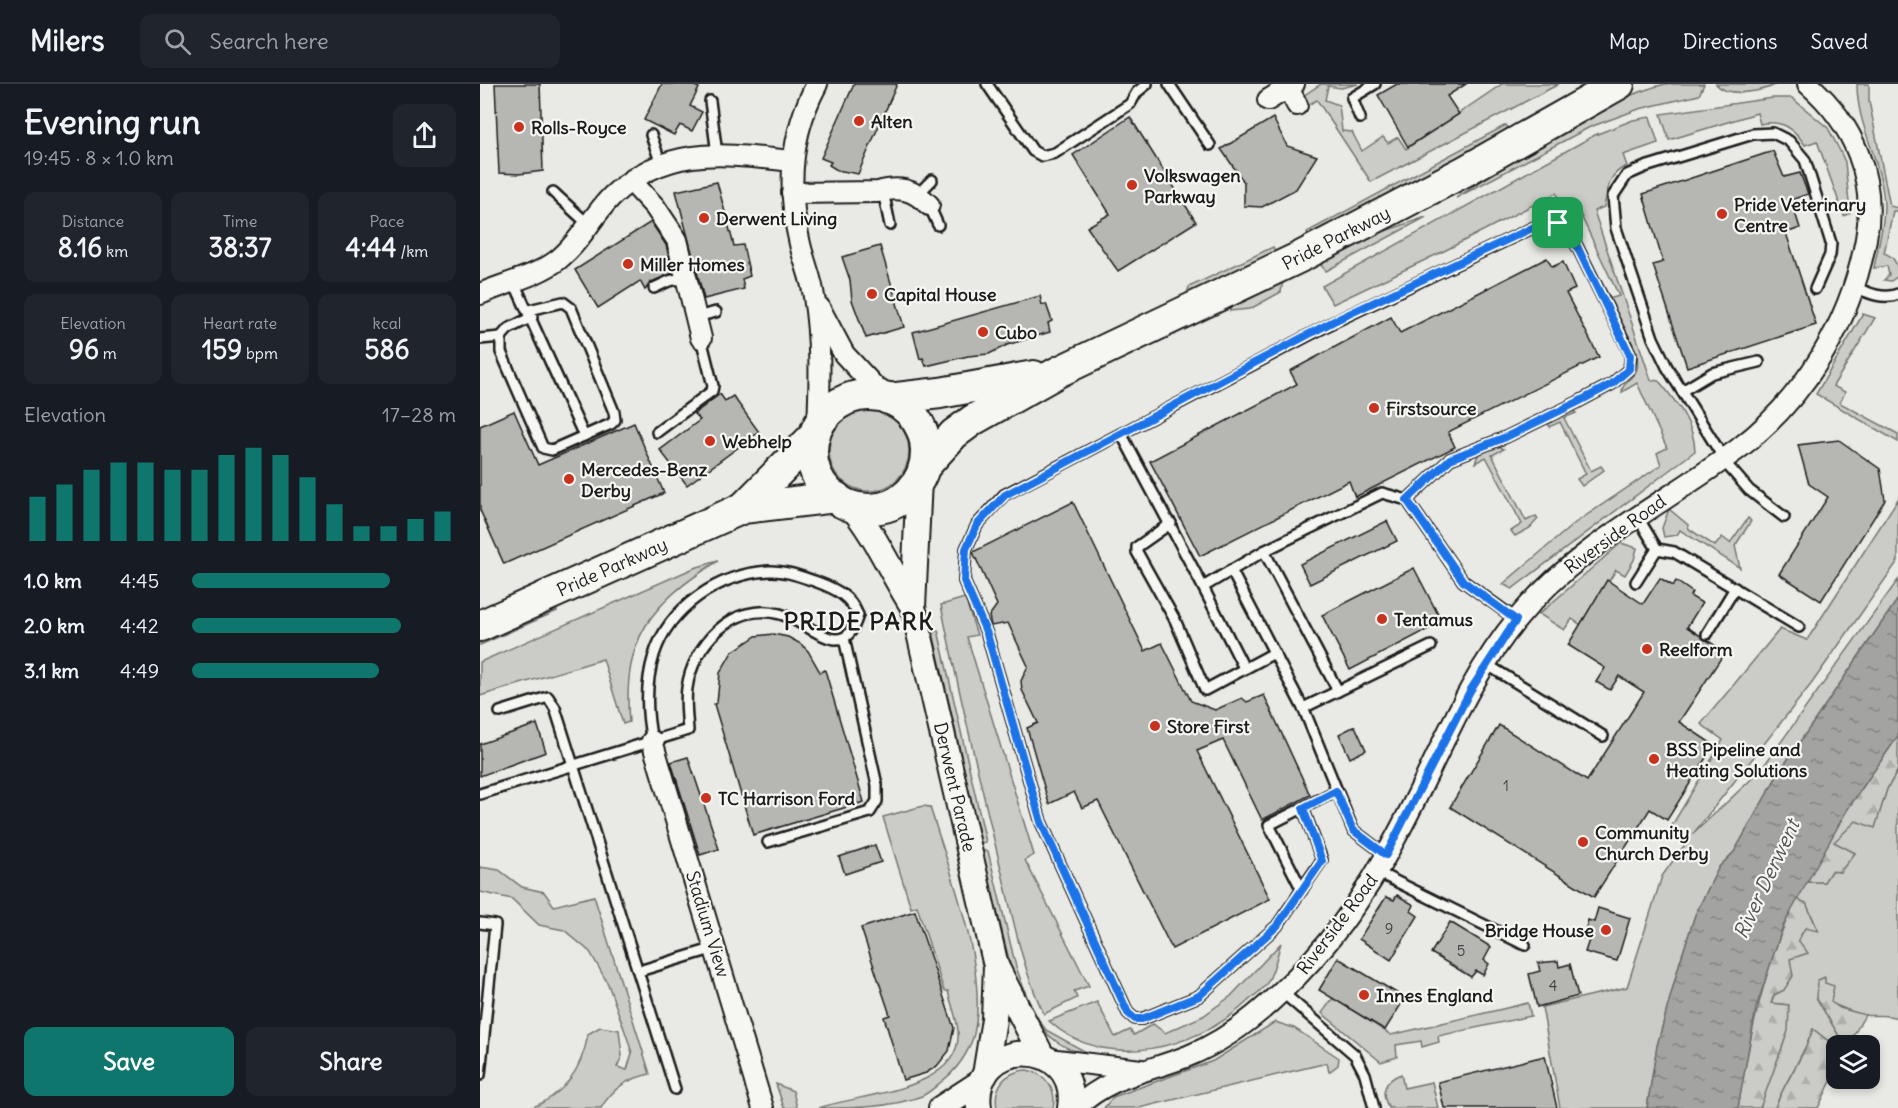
<!DOCTYPE html>
<html lang="en">
<head>
<meta charset="utf-8">
<style>
  :root { --surface:#171b24; --page:#20242c; --text:#f1f3f6; --muted:#9ea1a6; --line:#363941; --accent:#0f766e }
  body { margin:0; font-family:Delius,sans-serif; background:var(--page); color:var(--text); height:100vh; display:flex; flex-direction:column; font-size:22px; white-space:nowrap }
  * { box-sizing:border-box; margin:0 }
  p { font-size:20px; color:var(--muted) }
  .icon { flex:none; width:33px; height:33px; fill:none; stroke:currentColor; stroke-width:2; stroke-linecap:round; stroke-linejoin:round }
  .map { position:relative; flex:1; overflow:hidden }
  .side { display:flex; flex-direction:column; background:var(--surface); width:480px }
  .side>* { flex:none }
  .controls { position:absolute; left:1346px; top:951px; display:grid; gap:12px }
  .controls a { display:grid; place-items:center; width:54px; height:54px; border-radius:12px; background:var(--surface); box-shadow:0 3px 9px #0003; font-size:30px }
  .pin { position:absolute; display:grid; place-items:center; width:51px; height:51px; color:#fff; margin:-26px; border-radius:12px; box-shadow:0 3px 9px #0006 }
  .round { display:grid; place-items:center; flex:none; width:63px; height:63px; border-radius:12px; background:var(--page) }
  .head { display:flex; align-items:center; justify-content:space-between; height:102px; padding:0 24px }
  h1 { font-size:33px; font-weight:700; line-height:45px }
  .figures { display:grid; grid-template-columns:repeat(3,1fr); gap:9px; height:102px; padding:6px 24px }
  .figures div { display:grid; align-content:center; border-radius:12px; background:var(--page); text-align:center }
  .figures b { font-size:26px; font-weight:700 }
  .figures small { font-size:16px; font-weight:400 }
  .figures p { font-size:16px }
  .chart { height:168px; padding:12px 24px }
  .chart p { display:flex; justify-content:space-between }
  .chart svg { width:100%; height:108px; margin-top:6px; stroke:var(--accent); stroke-width:6 }
  .action { display:flex; gap:12px; margin-top:auto; padding:12px 24px }
  .action a { flex:1; height:69px; border-radius:12px; background:var(--accent); color:#fff; font-size:24px; font-weight:700; line-height:69px; text-align:center }
  .action a+a { background:var(--page); color:var(--text) }
  ul { padding:0 24px; list-style:none; font-size:20px }
  li { display:grid; grid-template-columns:96px 72px 1fr; align-items:center; height:45px }
  li i { height:15px; border-radius:8px; background:var(--accent) }
  header { display:flex; align-items:center; gap:36px; box-sizing:border-box; height:84px; padding:0 30px; background:var(--surface); border-bottom:2px solid var(--line) }
  header strong { font-size:28px }
  nav { display:flex; gap:33px; margin-inline-start:auto; font-size:21px }
  .search { width:420px; height:54px; background:var(--page); display:flex; align-items:center; gap:15px; box-sizing:border-box; padding:0 21px; border-radius:12px; color:var(--muted); font-size:22px }
  main { display:flex; flex:1; min-height:0 }
  .map>svg:first-child { display:block }
  .grass { fill:#cbcbc7; stroke:#747472; stroke-width:1.5 }
  .forest { fill:url(#forest-firs); stroke:#747472; stroke-width:1.5 }
  .water { fill:url(#water-ripples); stroke:#6d6d6c; stroke-width:1.5 }
  .building { fill:#b6b6b3; stroke:#1c1c1c; stroke-width:1.5 }
  .lines { fill:none; stroke-linecap:round; stroke-linejoin:round }
  .service-casing { stroke:#1c1c1c; stroke-width:14 }
  .minor-casing { stroke:#1c1c1c; stroke-width:24 }
  .tertiary-casing { stroke:#1c1c1c; stroke-width:28 }
  .primary-casing { stroke:#1c1c1c; stroke-width:34 }
  .service { stroke:#f6f6f2; stroke-width:9 }
  .minor { stroke:#f6f6f2; stroke-width:20 }
  .tertiary { stroke:#f6f6f2; stroke-width:24 }
  .primary { stroke:#f6f6f2; stroke-width:30 }
  .route-casing { stroke:#fff; stroke-width:12 }
  .route { stroke:#1a73e8; stroke-width:8 }
  .poi-dot { fill:#c8321e; stroke:#f6f6f2; stroke-width:2 }
  .labels { text-anchor:middle; dominant-baseline:central; stroke-width:4.5; stroke-linejoin:round; paint-order:stroke }
  .number-label { font-size:15px; fill:#424242 }
  .poi-label { font-size:18px; font-weight:bold; fill:#1c1c1c; stroke:#f6f6f2; text-anchor:start }
  .street-label { font-size:18px; fill:#1c1c1c; stroke:#f6f6f2 }
  .water-label { font-size:20px; font-style:italic; fill:#525251; stroke:#f6f6f2 }
  .district-label { font-size:24px; font-weight:bold; letter-spacing:1.5px; fill:#1c1c1c; stroke:#f6f6f2 }
</style>
</head>
<body>
<header>
<strong>Milers</strong>
<div class="search"><svg class="icon" aria-label="search" viewBox="0 0 24 24"><circle cx="10" cy="10" r="6"/><path d="M15 15l6 6"/></svg>Search here</div>
<nav><a>Map</a><a>Directions</a><a>Saved</a></nav>
</header>
<main>
<section class="side">
<div class="head"><div><h1>Evening run</h1><p>19:45 · 8 × 1.0 km</p></div><a class="round"><svg class="icon" aria-label="share" viewBox="0 0 24 24"><path d="M12 15V3M7 8l5-5 5 5M5 13v7h14v-7"/></svg></a></div>
<div class="figures">
<div><p>Distance</p><b>8.16<small> km</small></b></div>
<div><p>Time</p><b>38:37</b></div>
<div><p>Pace</p><b>4:44<small> /km</small></b></div>
</div>
<div class="figures">
<div><p>Elevation</p><b>96<small> m</small></b></div>
<div><p>Heart rate</p><b>159<small> bpm</small></b></div>
<div><p>kcal</p><b>586</b></div>
</div>
<div class="chart"><p><span>Elevation</span>17–28 m</p>
<svg viewBox="0 0 160 44" preserveAspectRatio="none"><path d="M5 44V26M15 44V21M25 44V15M35 44V12M45 44V12M55 44V15M65 44V15M75 44V9M85 44V6M95 44V9M105 44V18M115 44V29M125 44V38M135 44V38M145 44V35M155 44V32"/></svg>
</div>
<ul>
<li><b>1.0 km</b>4:45<i style="width:75%"></i></li>
<li><b>2.0 km</b>4:42<i style="width:79%"></i></li>
<li><b>3.1 km</b>4:49<i style="width:71%"></i></li>
</ul>
<div class="action"><a>Save</a><a>Share</a></div>
</section>
<div class="map">
<svg width="1418" height="1024" viewBox="0 0 1418 1024">
  <defs>
    <pattern id="forest-firs" width="22" height="20" patternUnits="userSpaceOnUse" patternTransform="scale(1.5)"><rect width="22" height="20" fill="#cbcbc7"/><path d="M5 1l3.5 6h-7zM16 11l3.5 6h-7z" fill="#aeaeaa"/></pattern>
    <pattern id="water-ripples" width="26" height="14" patternUnits="userSpaceOnUse" patternTransform="scale(1.5)"><rect width="26" height="14" fill="#a3a3a1"/><path d="M2 4q2-2 4 0t4 0M15 11q2-2 4 0t4 0" fill="none" stroke="#848482"/></pattern>
  </defs>
  <rect width="100%" height="100%" fill="#e9e9e5"/>
  <filter id="ink" filterUnits="userSpaceOnUse"><feTurbulence type="fractalNoise" baseFrequency=".0167" numOctaves="2"/><feDisplacementMap in="SourceGraphic" scale="12" xChannelSelector="R" yChannelSelector="G"/><feConvolveMatrix kernelMatrix="1 2 1 2 8 2 1 2 1" color-interpolation-filters="sRGB"/></filter>
  <g filter="url(#ink)">
    <g class="grass">
      <path d="M841 0H878L861 4 848 2 845 16 859 21 862 47 872 48 882 67 903 53 908 59 918 53 926 65 1022 0H1079L891 98 837 16 826 22 820 14Z"/>
      <path d="M1185 0H1224L1219 11 1159 25 1110 43 976 114C1035 75 1117 17 1185 0Z"/>
      <path d="M1236 0H1297C1282 8 1247 14 1236 0Z"/>
      <path d="M1377 0H1389V17L1410 122 1418 124V127H1413L1404 169C1415 173 1418 181 1418 192L1411 197 1404 196 1409 191 1407 182 1394 184C1398 161 1407 133 1403 109 1398 70 1377 41 1377 0Z"/>
      <path d="M1293 14H1312L1348 44 1360 67 1365 78 1370 129 1364 132 1337 57 1325 61C1314 44 1301 35 1280 40L1277 29 1189 56 1181 30Z"/>
      <path d="M1170 33 1178 59 1143 71 1147 82C1127 90 1128 106 1124 123L1114 127 1171 296 1179 297C1197 319 1214 339 1215 367L1032 505 1023 500 1095 439 1181 381 1177 369 1187 364 1157 299 1142 308C1143 296 1153 296 1157 285 1162 269 1137 231 1129 215L1139 212 1094 117 1082 120 1076 109 966 166 853 220 842 202 1115 51 1153 36Z"/>
      <path d="M1026 41 1031 49 831 158 827 148Z"/>
      <path d="M946 133 846 187 839 179 902 148Z"/>
      <path d="M793 163 797 170 711 210 707 209 709 203Z"/>
      <path d="M803 197 801 208 770 225 750 227V223Z"/>
      <path d="M1383 230 1395 234 1353 302 1365 308 1360 319 1418 350V358L1336 310Z"/>
      <path d="M1091 325 1096 329 1084 334 1111 387 1121 382 1124 386 1102 402 1097 395 1106 390 1080 338 1069 343 1068 338Z"/>
      <circle cx="389" cy="367" r="40"/>
      <path d="M1017 361 1024 365 1012 371 1046 437 1056 432 1058 435 1050 444 1035 452 1031 447 1042 440 1006 373 995 379 998 371Z"/>
      <path d="M1418 415V477L1332 599 1213 750 1280 687 1418 496V515L1300 687 1254 768 1239 783 1215 831 1199 881 1177 962 1167 1024H1080L1062 923 1147 903 1182 792 1209 755 1191 743 1243 656 1221 640 1300 545 1327 556Z"/>
      <path d="M1189 425 1208 441 1209 445 1235 462 1242 453 1250 459 1268 434 1271 437 1255 462 1260 484 1200 446 1197 451 1184 453 1182 444Z"/>
      <path d="M1141 459 1157 464 1154 476 1145 491 1136 486 1101 541 1092 535 1084 546 1059 530Z"/>
      <path d="M238 477C171 519 142 554 149 638L143 640 123 575 0 612V578L214 484Z"/>
      <path d="M485 514 497 551 487 553 554 771 545 776 609 902 594 907 597 914 564 930C542 885 533 833 521 785 500 697 479 610 461 521Z"/>
      <path d="M75 522 77 527 0 561V555Z"/>
      <path d="M458 546 506 758 501 759 454 553V548Z"/>
      <path d="M1418 686V934C1404 929 1397 933 1384 931 1367 928 1354 918 1337 915L1361 955 1347 956 1333 945C1323 974 1305 996 1295 1024H1280L1308 921 1291 919 1294 911 1304 906 1310 875 1325 843 1338 846 1326 819 1316 815 1325 798H1344L1351 787 1360 788 1375 769 1353 758 1376 737 1395 743 1407 705Z"/>
      <path d="M443 722 450 723C469 786 509 885 494 950 489 969 476 987 461 998 455 1003 449 1009 442 1012 409 1024 374 1024 339 1024 376 1010 483 1008 478 947 477 934 471 920 468 907H464L437 822 431 824 403 733Z"/>
      <path d="M502 767H508L536 883 550 921 548 923 530 880Z"/>
      <path d="M0 783 19 786 42 803 64 808 74 822 114 812 170 990C147 995 133 1004 121 1024H51C84 1011 102 986 108 950L120 943 139 946 142 972 137 983 147 986 152 969 147 953 128 900 110 868 84 846 59 841 32 815 0 808Z"/>
      <path d="M801 859C797 871 794 888 787 899 783 906 773 912 767 918 717 965 624 989 569 937L617 918 635 953 650 946 654 951 673 940 685 949 723 932 751 912Z"/>
      <path d="M853 914 911 951 1048 919 1051 932 958 952 959 958 942 963 941 957 916 961 917 973 901 978 842 929Z"/>
      <path d="M556 932 566 946 606 968 607 972C583 964 568 954 553 934Z"/>
      <path d="M795 938 814 944 859 974 858 981 849 988 847 979 659 1024H624L633 1013 733 977Z"/>
      <path d="M547 986C566 990 577 1005 573 1024H517C513 1003 525 987 547 986Z"/>
      <path d="M921 990 924 1004 952 998 958 1024H909C899 1008 905 996 921 990Z"/>
      <path d="M296 1000 313 1007 317 1024H304Z"/>
    </g>
    <g class="forest">
      <path d="M1418 652V686L1407 705 1395 744 1376 737 1354 758 1375 769 1360 788 1351 787 1344 798H1325L1367 726Z"/>
      <path d="M1316 815 1326 819 1338 847 1325 844 1318 856 1328 869 1310 875 1313 892 1304 906 1294 911 1291 919 1309 921 1308 947 1280 1024H1258C1270 951 1284 882 1316 815Z"/>
      <path d="M1345 893V899L1354 902 1351 918 1360 924 1385 931 1368 961 1356 962V987L1338 1024H1295C1305 996 1324 974 1333 945L1347 956 1361 955 1337 915 1338 896Z"/>
    </g>
    <path class="water" d="M1418 515V652L1367 726 1303 842 1276 924 1258 1024H1167L1177 962 1199 881 1215 831 1239 783 1254 768 1300 687Z"/>
    <g class="building">
      <path d="M15 0H60L63 87 39 90 19 89Z"/>
      <path d="M182 0H211L219 4 210 22 222 28 212 47 200 41 194 51 164 36Z"/>
      <path d="M374 0H417L378 90 357 86 349 81 351 78 341 74Z"/>
      <path d="M917 0H986L967 12 979 30 928 63 898 11Z"/>
      <path d="M650 33 716 138 638 187 607 143 630 130 593 71Z"/>
      <path d="M793 34 807 62 837 72 816 105 782 123 764 122V98L741 65Z"/>
      <path d="M1293 67 1304 93 1320 89 1328 110 1311 116 1320 144 1306 149 1336 241 1207 283 1173 181 1183 178 1163 110Z"/>
      <path d="M237 98 254 162 263 161 270 192 262 195 264 205 224 215 196 107Z"/>
      <path d="M171 138 186 161 193 189 171 198 165 206 160 197 118 224 95 186Z"/>
      <path d="M400 162 424 243 386 254 372 216 370 196 362 173Z"/>
      <path d="M1067 174 1072 183 1083 178 1095 205 1086 209 1119 273 968 348 975 363 875 413 869 397 720 472 670 377 817 300 810 287 911 233 920 249Z"/>
      <path d="M560 212 562 221 566 220 572 237 568 239 570 248 527 261 509 270 488 272 446 282 443 274 440 275 433 248Z"/>
      <path d="M240 310 245 317 253 312 279 348 207 401 180 366 220 336 214 330Z"/>
      <path d="M34 327 58 381 154 339 184 409 24 480 0 426V342Z"/>
      <path d="M1359 356 1400 385 1405 416 1341 517 1299 490 1348 413 1329 400 1318 361Z"/>
      <path d="M593 418 665 567 682 559 711 617 735 626 762 614 767 618 784 611 830 711 782 736 743 656 717 667 790 815 692 865 618 717 602 724 594 708 569 720 547 644 558 639 542 606 541 597 548 582 528 539 511 542 509 532 517 521 493 468Z"/>
      <path d="M907 437 917 457 830 500 820 480Z"/>
      <path d="M934 484 962 538 870 586 842 531Z"/>
      <path d="M1180 494 1193 502 1196 497 1212 508 1210 512 1222 519 1207 543 1245 568 1199 638 1234 661 1187 736 1170 725 1114 813 970 723 1019 641 1107 697 1164 608 1139 592 1130 606 1116 598 1125 584 1088 561 1127 496 1163 520Z"/>
      <path d="M293 550 308 553 321 560 328 567 340 588 345 586 384 718 273 751 234 620 237 619 240 589 252 568 276 552Z"/>
      <path d="M57 640 66 668 0 692V660Z"/>
      <path d="M875 642 886 666 870 674 859 650Z"/>
      <path d="M208 673 239 765 220 771 191 678Z"/>
      <path d="M395 761 401 778 365 790 359 773Z"/>
      <path d="M917 811 934 821 931 827 938 832 911 876 879 855 906 813 914 816Z"/>
      <path d="M1118 824 1150 834 1137 877 1105 868 1109 856 1103 854 1108 836 1114 838Z"/>
      <path d="M435 827 474 944 469 967 457 982 446 989 423 996 404 933 410 931 381 844Z"/>
      <path d="M970 838 1011 863 1004 876 1009 880 1003 891 996 887 991 893 951 869Z"/>
      <path d="M858 874 925 914 905 946 839 906Z"/>
      <path d="M1078 877 1079 883 1090 880 1098 912 1057 923 1049 890 1060 887 1058 879Z"/>
      <path d="M1065 972 1077 1024H964L958 998Z"/>
    </g>
    <g class="lines">
      <defs>
        <g id="service">
          <path d="M507 0 553 67 562 72 575 69 650 20 657 8 667 0"/>
          <path d="M689 0 730 61"/>
          <path d="M230 17 237 70"/>
          <path d="M880 34 872 14 895 0"/>
          <path d="M171 51 181 80"/>
          <path d="M403 107 410 141"/>
          <path d="M73 108 109 141"/>
          <path d="M438 110 452 96"/>
          <path d="M449 121 458 141"/>
          <path d="M33 196 104 352"/>
          <path d="M1374 203C1388 209 1404 216 1418 210"/>
          <path d="M174 204 189 197 207 193"/>
          <path d="M49 226 83 218 91 224 134 328 135 336 131 340 72 366 63 364 21 268V253L28 245 52 233"/>
          <path d="M216 233 236 228"/>
          <path d="M0 255 21 253"/>
          <path d="M1202 307 1232 289 1279 278"/>
          <path d="M177 348 232 307 233 302 221 254"/>
          <path d="M642 351 723 503 784 467 902 409 927 416 983 497 1037 536"/>
          <path d="M1157 432 1177 465 1194 468 1319 543"/>
          <path d="M1304 433 1269 406 1249 383 1187 283 1173 254 1136 144 1133 112 1147 91 1165 83 1273 50 1293 49 1309 57 1325 76 1351 159 1350 171 1335 205"/>
          <path d="M691 439 657 463V468L695 536 725 606 794 569"/>
          <path d="M784 467 858 607"/>
          <path d="M751 486 825 628 873 746 906 771"/>
          <path d="M1156 498 1177 465"/>
          <path d="M723 503 764 584"/>
          <path d="M1227 550 1255 504"/>
          <path d="M1006 580 1123 652"/>
          <path d="M823 624 951 562"/>
          <path d="M20 628 68 613 75 624 195 1005"/>
          <path d="M0 710 208 646C207 633 205 617 207 604 213 561 253 517 300 530 318 535 341 554 355 555 370 556 374 543 378 531 370 512 356 505 337 498 322 493 305 486 289 487 239 490 189 523 174 571 165 600 166 628 172 657"/>
          <path d="M823 724 842 776 797 842 719 912 662 935H655L648 929 561 738 507 550 484 497 486 465 497 441 524 411 854 238 1065 138 1078 139 1088 144 1151 271 1149 285 1132 300 1098 318 1026 353 970 375 927 416"/>
          <path d="M288 758 390 728 397 717V701L364 554"/>
          <path d="M897 788 1045 861"/>
          <path d="M822 806 789 741 856 707"/>
          <path d="M0 839 15 841 0 991"/>
          <path d="M159 887 235 864"/>
          <path d="M802 908 875 971 885 990 894 1024"/>
        </g>
        <g id="minor">
          <path d="M337 0C310 50 307 106 320 160 324 178 332 195 334 213 341 255 340 299 338 341"/>
          <path d="M808 4 817 21"/>
          <path d="M788 16 814 0"/>
          <path d="M151 97 175 123 197 156 221 254"/>
          <path d="M312 109 398 108C419 102 433 105 449 121"/>
          <path d="M0 210C25 199 58 192 79 175 101 157 113 131 132 112 187 60 244 70 312 77"/>
          <path d="M339 223 364 270 404 313"/>
          <path d="M172 657 283 1024"/>
          <path d="M568 975 661 986"/>
          <path d="M596 1024C628 992 668 988 708 972 743 958 773 935 800 909 847 865 886 811 916 753 956 680 984 599 1038 534 1099 460 1183 421 1258 365 1325 314 1371 238 1386 155 1397 95 1374 40 1328 0"/>
        </g>
        <g id="tertiary">
          <path d="M439 396 433 523 516 882 562 972"/>
          <path d="M371 422C397 453 411 489 433 523"/>
          <path d="M505 991 514 935 516 882"/>
          <path d="M461 1024 501 998"/>
          <path d="M499 1024C489 951 601 952 590 1024"/>
        </g>
        <g id="primary">
          <circle cx="389" cy="368" r="57"/>
          <path d="M408 315 460 309 554 292"/>
          <path d="M446 381 474 350 493 336 578 288 820 173 985 87 1139 0"/>
          <path d="M263 424 333 353"/>
          <path d="M0 542 263 424 356 413"/>
        </g>
      </defs>
      <use href="#service" class="service-casing"/>
      <use href="#minor" class="minor-casing"/>
      <use href="#tertiary" class="tertiary-casing"/>
      <use href="#primary" class="primary-casing"/>
      <use href="#service" class="service"/>
      <use href="#minor" class="minor"/>
      <use href="#tertiary" class="tertiary"/>
      <use href="#primary" class="primary"/>
    </g>
  </g>
  <g class="lines" filter="url(#ink)">
    <defs>
      <path id="route" d="M1065 138 1078 139 1088 144 1150 271 1149 285 1132 300 1098 318 1026 353 970 375 927 416 983 497 1036 536 990 607 906 771 873 746 856 707 823 724 842 777 797 842 719 912 662 935H655L648 929 561 738 507 550 484 497 486 465 497 441 525 411 854 237Z"/>
    </defs>
    <use href="#route" class="route-casing"/>
    <use href="#route" class="route"/>
  </g>
  <g class="poi-dot">
    <circle cx="379" cy="37" r="6"/>
    <circle cx="39" cy="43" r="6"/>
    <circle cx="652" cy="101" r="6"/>
    <circle cx="1242" cy="130" r="6"/>
    <circle cx="224" cy="134" r="6"/>
    <circle cx="148" cy="180" r="6"/>
    <circle cx="392" cy="210" r="6"/>
    <circle cx="503" cy="248" r="6"/>
    <circle cx="894" cy="324" r="6"/>
    <circle cx="230" cy="357" r="6"/>
    <circle cx="89" cy="395" r="6"/>
    <circle cx="902" cy="535" r="6"/>
    <circle cx="1167" cy="565" r="6"/>
    <circle cx="675" cy="642" r="6"/>
    <circle cx="1174" cy="675" r="6"/>
    <circle cx="226" cy="714" r="6"/>
    <circle cx="1103" cy="758" r="6"/>
    <circle cx="1126" cy="846" r="6"/>
    <circle cx="884" cy="911" r="6"/>
  </g>
  <g class="labels">
    <g class="number-label">
      <text x="1026" y="701">1</text>
      <text x="909" y="844">9</text>
      <text x="981" y="866">5</text>
      <text x="1073" y="901">4</text>
    </g>
    <g class="poi-label">
      <text x="391" y="37">Alten</text>
      <text x="51" y="43">Rolls-Royce</text>
      <text x="664" y="91">Volkswagen<tspan x="664" dy="21">Parkway</tspan></text>
      <text x="1254" y="120">Pride Veterinary<tspan x="1254" dy="21">Centre</tspan></text>
      <text x="236" y="134">Derwent Living</text>
      <text x="160" y="180">Miller Homes</text>
      <text x="404" y="210">Capital House</text>
      <text x="515" y="248">Cubo</text>
      <text x="906" y="324">Firstsource</text>
      <text x="242" y="357">Webhelp</text>
      <text x="101" y="385">Mercedes-Benz<tspan x="101" dy="21">Derby</tspan></text>
      <text x="914" y="535">Tentamus</text>
      <text x="1179" y="565">Reelform</text>
      <text x="687" y="642">Store First</text>
      <text x="1186" y="665">BSS Pipeline and<tspan x="1186" dy="21">Heating Solutions</tspan></text>
      <text x="238" y="714">TC Harrison Ford</text>
      <text x="1115" y="748">Community<tspan x="1115" dy="21">Church Derby</tspan></text>
      <text x="1114" y="846" text-anchor="end">Bridge House</text>
      <text x="896" y="911">Innes England</text>
    </g>
    <g class="street-label">
      <text transform="translate(856 154) rotate(-27)">Pride Parkway</text>
      <text transform="translate(1135 450) rotate(-36)">Riverside Road</text>
      <text transform="translate(132 483) rotate(-24)">Pride Parkway</text>
      <text transform="translate(475 703) rotate(77)">Derwent Parade</text>
      <text transform="translate(228 840) rotate(73)">Stadium View</text>
      <text transform="translate(857 840) rotate(-53)">Riverside Road</text>
    </g>
    <g class="water-label">
      <text transform="translate(1286 795) rotate(-65)">River Derwent</text>
    </g>
    <g class="district-label">
      <text x="379" y="537">PRIDE PARK</text>
    </g>
  </g>
</svg>
<div class="controls">
<a><svg class="icon" aria-label="layers" viewBox="0 0 24 24"><path d="M12 4l9 5-9 5-9-5zM3 14l9 5 9-5"/></svg></a>
</div>
<div class="pin" style="left:1078px;top:139px;background:#1e9e55"><svg class="icon" aria-label="arrive" viewBox="0 0 24 24"><path d="M6 21V4h12l-3 4 3 4H6"/></svg></div>
</div>
</main>
</body>
</html>
